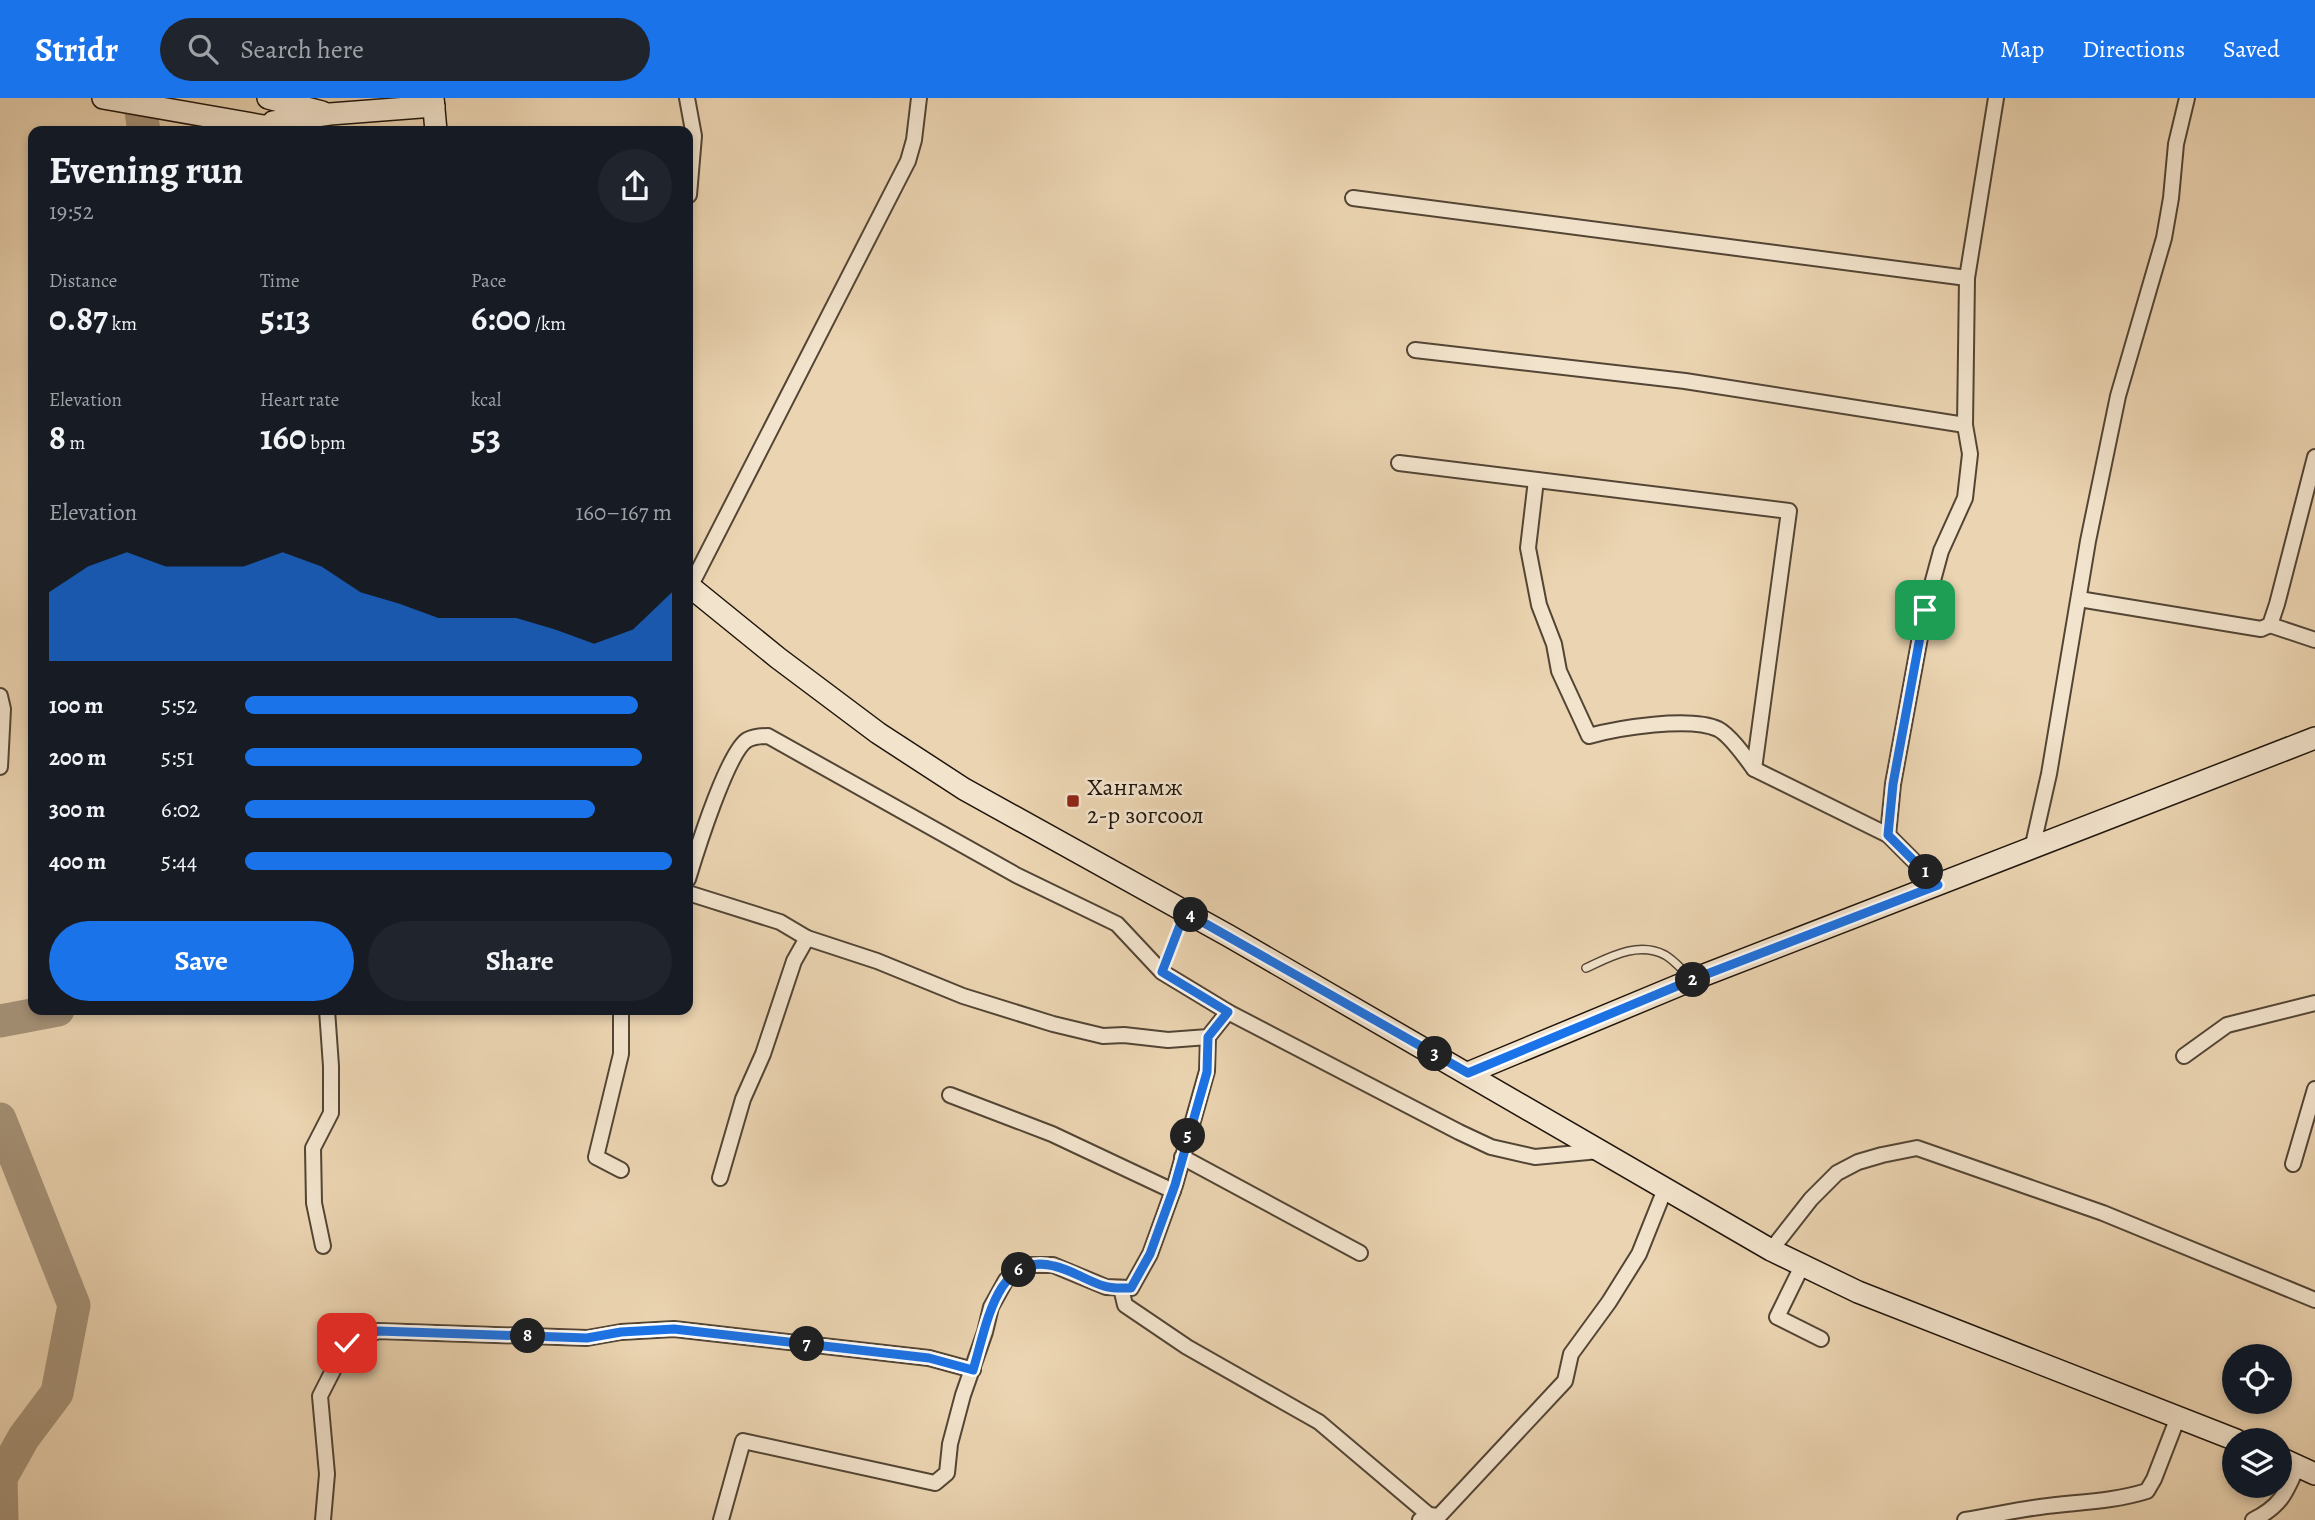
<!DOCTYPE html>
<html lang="en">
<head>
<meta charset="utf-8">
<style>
  :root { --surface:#171b24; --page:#20242c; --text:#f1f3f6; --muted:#9ea1a6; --accent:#1a73e8 }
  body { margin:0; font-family:Alegreya,serif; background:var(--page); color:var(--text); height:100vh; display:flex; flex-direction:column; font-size:26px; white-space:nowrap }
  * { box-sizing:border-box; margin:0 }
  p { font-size:23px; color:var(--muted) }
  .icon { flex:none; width:38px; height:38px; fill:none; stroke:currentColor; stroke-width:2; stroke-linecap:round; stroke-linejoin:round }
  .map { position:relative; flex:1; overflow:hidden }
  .details { position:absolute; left:28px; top:28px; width:665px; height:889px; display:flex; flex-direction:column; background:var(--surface); border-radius:14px; box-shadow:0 4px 10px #0003 }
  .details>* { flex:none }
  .fabs { position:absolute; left:2222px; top:1246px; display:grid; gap:14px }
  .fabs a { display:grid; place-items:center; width:70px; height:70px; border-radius:50%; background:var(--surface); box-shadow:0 4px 10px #0003; font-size:35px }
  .pin { position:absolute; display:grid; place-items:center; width:60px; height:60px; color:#fff; margin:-30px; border-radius:14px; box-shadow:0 4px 10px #0006 }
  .km { position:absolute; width:35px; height:35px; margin:-18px; border-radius:50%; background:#222; color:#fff; font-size:19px; line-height:35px; text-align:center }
  .round { display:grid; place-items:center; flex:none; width:74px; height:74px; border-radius:37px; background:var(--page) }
  .summary { display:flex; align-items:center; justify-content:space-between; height:119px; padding:0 21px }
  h1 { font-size:38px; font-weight:700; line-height:52px }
  .figures { display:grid; grid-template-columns:repeat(3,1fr); gap:10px; height:119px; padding:7px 21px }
  .figures div { display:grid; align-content:center }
  .figures b { font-size:35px; font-weight:700 }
  .figures small { font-size:19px; font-weight:400 }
  .figures p { font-size:19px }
  .chart { height:196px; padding:14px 21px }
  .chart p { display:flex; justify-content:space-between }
  .chart svg { width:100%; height:126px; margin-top:7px; fill:var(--accent); opacity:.7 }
  .action { display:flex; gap:14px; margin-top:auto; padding:14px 21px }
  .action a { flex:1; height:80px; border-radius:42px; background:var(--accent); color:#fff; font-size:28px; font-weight:700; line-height:80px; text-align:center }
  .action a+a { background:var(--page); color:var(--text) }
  ul { padding:0 21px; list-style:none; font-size:23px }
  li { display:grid; grid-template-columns:112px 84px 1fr; align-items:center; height:52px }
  li i { height:18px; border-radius:9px; background:var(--accent) }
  header { display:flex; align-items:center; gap:42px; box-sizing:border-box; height:98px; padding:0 35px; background:var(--accent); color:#fff }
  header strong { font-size:33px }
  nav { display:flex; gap:38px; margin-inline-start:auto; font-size:24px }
  .search { width:490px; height:63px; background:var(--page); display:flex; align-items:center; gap:18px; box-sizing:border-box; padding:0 24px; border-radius:38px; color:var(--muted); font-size:26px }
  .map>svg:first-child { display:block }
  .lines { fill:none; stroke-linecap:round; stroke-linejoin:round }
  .river { stroke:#a69379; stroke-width:33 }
  .lane-casing { stroke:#534535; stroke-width:10 }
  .street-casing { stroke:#534535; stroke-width:18 }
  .secondary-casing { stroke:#20150c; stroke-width:24 }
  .lane { stroke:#f2e3cc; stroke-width:7 }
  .street { stroke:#f2e3cc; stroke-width:14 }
  .secondary { stroke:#f2e3cc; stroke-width:21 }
  .route-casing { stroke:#fff; stroke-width:14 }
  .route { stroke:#1a73e8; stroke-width:9 }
  .poi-dot { fill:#8f2418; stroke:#f2e3cc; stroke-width:2.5 }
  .labels { text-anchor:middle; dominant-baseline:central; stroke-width:5; stroke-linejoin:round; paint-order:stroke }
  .poi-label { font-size:24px; fill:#20150c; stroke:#f2e3cc; text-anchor:start }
</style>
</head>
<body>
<header>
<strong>Stridr</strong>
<div class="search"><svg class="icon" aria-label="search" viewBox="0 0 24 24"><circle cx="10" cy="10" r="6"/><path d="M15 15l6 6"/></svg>Search here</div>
<nav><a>Map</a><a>Directions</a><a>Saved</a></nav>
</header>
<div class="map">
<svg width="2315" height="1422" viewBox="0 0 2315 1422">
  <rect width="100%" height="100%" fill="#ebd4b1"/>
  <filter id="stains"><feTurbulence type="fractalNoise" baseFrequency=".00286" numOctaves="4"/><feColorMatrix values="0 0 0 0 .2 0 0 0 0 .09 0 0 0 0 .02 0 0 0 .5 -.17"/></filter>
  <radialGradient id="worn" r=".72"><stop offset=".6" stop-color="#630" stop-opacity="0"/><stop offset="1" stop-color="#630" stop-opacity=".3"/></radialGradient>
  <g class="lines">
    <g class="river">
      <path d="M139 0 144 33"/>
      <path d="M0 923 58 912"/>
      <path d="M0 1021 74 1207 57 1295 24 1339 1 1380 2 1422"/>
    </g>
    <defs>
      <g id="lane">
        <path d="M1586 870C1610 859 1638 843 1665 857 1674 862 1682 872 1690 879"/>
        <path d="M1162 874 1185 815"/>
      </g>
      <g id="street">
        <path d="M687 0 694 38 689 97"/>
        <path d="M1353 100 1967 180"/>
        <path d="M1415 252 1685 283 1965 327"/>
        <path d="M1399 365 1789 413 1754 671"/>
        <path d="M1536 382 1528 450 1539 507 1554 546 1559 573 1589 638C1618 630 1690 618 1718 631 1730 637 1746 660 1754 671L1888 737 1938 787"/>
        <path d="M690 489 908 63 914 42 919 0"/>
        <path d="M2079 501 2261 531 2270 527 2277 506 2315 359"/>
        <path d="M2270 527 2315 542"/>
        <path d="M0 598 3 611 0 669"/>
        <path d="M1888 737 1893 686 1925 512 1941 453 1965 400 1970 356 1965 327 1967 180 1996 0"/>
        <path d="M2032 751 2049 676 2088 443 2118 298 2164 140 2171 100 2176 46 2187 0"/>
        <path d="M688 781C696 755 727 655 747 642 753 639 761 638 768 638L1016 777 1117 826 1162 874 1228 914 1459 1034 1491 1049 1535 1059 1599 1053"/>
        <path d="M688 795 780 824 807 840"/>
        <path d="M621 912V956L596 1059 621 1072"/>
        <path d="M2184 958 2227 927 2315 905"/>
        <path d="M950 997 1052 1036 1173 1093"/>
        <path d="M1182 1059 1360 1155"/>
        <path d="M2293 1066 2315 991"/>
        <path d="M720 1080 743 1001 763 956 794 863 807 840 877 863 963 898 1053 926 1103 938 1124 937 1168 942 1208 939 1228 914"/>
        <path d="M323 1148 314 1105 313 1050 331 1015V968L327 912"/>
        <path d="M1771 1152 1811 1101 1837 1075 1858 1064 1882 1057 1917 1050 2103 1115 2315 1202"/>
        <path d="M1802 1168 1777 1219 1821 1241"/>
        <path d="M1121 1190 1125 1207 1187 1249 1319 1324 1429 1417 1420 1422"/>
        <path d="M1429 1417 1439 1418 1565 1283 1571 1256 1609 1204 1639 1156 1665 1091"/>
        <path d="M323 1422 327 1376 320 1298 347 1245 378 1233 587 1240 621 1234 674 1231 929 1260 973 1272"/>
        <path d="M721 1422 743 1343 935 1385 947 1375 950 1346 963 1297 985 1234 991 1209 1006 1182 1025 1167H1053L1106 1189 1131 1190 1150 1156 1175 1087 1207 973 1208 939"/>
        <path d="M1965 1422C1990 1418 2015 1412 2040 1409 2076 1404 2112 1404 2147 1393L2154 1381 2178 1319"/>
        <path d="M2253 1422C2281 1408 2286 1395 2298 1367"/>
      </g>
      <g id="secondary">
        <path d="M103 0 292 33"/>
        <path d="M268 0 322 14"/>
        <path d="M433 0 436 33"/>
        <path d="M273 24 330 16 434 8"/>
        <path d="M688 487 778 560 878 635 964 691 1229 838 1771 1152 1858 1194 2236 1342"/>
        <path d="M1468 975 1694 881 2315 640"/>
        <path d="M2280 1360 2315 1376"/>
      </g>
    </defs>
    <use href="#lane" class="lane-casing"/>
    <use href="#street" class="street-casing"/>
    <use href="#secondary" class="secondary-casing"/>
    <use href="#lane" class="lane"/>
    <use href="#street" class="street"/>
    <use href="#secondary" class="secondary"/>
  </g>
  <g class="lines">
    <defs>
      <path id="route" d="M347 1245 378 1233 587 1240 621 1234 674 1231 929 1260 973 1272C986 1232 995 1153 1054 1168 1072 1172 1087 1183 1104 1188 1112 1191 1122 1190 1131 1190L1150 1156 1175 1087 1207 974 1208 939 1228 914 1162 874 1185 814 1468 975 1694 881 1938 787 1888 737 1893 686 1925 512"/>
    </defs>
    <use href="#route" class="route-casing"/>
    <use href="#route" class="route"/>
  </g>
  <rect class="poi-dot" x="1066" y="696" width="14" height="14" rx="3.5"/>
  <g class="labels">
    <g class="poi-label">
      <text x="1087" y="689">Хангамж<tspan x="1087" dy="28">2-р зогсоол</tspan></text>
    </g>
  </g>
  <rect width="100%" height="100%" filter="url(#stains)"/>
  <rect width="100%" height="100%" fill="url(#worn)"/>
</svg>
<div class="fabs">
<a><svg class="icon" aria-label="locate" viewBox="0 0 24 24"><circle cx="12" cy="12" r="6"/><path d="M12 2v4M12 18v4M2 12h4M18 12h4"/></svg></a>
<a><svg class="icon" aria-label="layers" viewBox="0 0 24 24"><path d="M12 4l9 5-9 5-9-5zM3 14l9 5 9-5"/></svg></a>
</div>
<div class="pin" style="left:1925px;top:512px;background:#1e9e55"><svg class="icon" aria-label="arrive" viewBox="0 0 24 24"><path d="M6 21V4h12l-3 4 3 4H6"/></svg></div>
<div class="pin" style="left:347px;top:1245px;background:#d93025"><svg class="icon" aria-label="check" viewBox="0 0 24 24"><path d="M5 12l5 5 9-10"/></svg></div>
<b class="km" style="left:1926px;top:774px">1</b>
<b class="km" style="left:1693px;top:882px">2</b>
<b class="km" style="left:1435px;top:956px">3</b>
<b class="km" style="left:1191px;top:817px">4</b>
<b class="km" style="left:1188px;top:1038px">5</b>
<b class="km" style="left:1019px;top:1172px">6</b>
<b class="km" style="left:807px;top:1246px">7</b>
<b class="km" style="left:528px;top:1238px">8</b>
<section class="details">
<div class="summary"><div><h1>Evening run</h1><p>19:52</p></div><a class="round"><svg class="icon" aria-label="share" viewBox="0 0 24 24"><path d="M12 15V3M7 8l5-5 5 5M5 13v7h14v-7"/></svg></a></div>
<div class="figures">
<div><p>Distance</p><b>0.87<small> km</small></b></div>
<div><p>Time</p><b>5:13</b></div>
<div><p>Pace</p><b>6:00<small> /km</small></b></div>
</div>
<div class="figures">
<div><p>Elevation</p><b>8<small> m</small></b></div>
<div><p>Heart rate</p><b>160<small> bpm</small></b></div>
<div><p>kcal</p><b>53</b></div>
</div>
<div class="chart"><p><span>Elevation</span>160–167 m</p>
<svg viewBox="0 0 160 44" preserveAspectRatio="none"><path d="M0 44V20L10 11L20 6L30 11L40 11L50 11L60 6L70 11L80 20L90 24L100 29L110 29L120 29L130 33L140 38L150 33L160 20V44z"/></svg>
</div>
<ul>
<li><b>100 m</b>5:52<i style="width:92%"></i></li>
<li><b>200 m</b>5:51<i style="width:93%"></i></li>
<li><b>300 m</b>6:02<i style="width:82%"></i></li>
<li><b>400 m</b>5:44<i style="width:100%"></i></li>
</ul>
<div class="action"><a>Save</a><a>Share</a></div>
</section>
</div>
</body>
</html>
